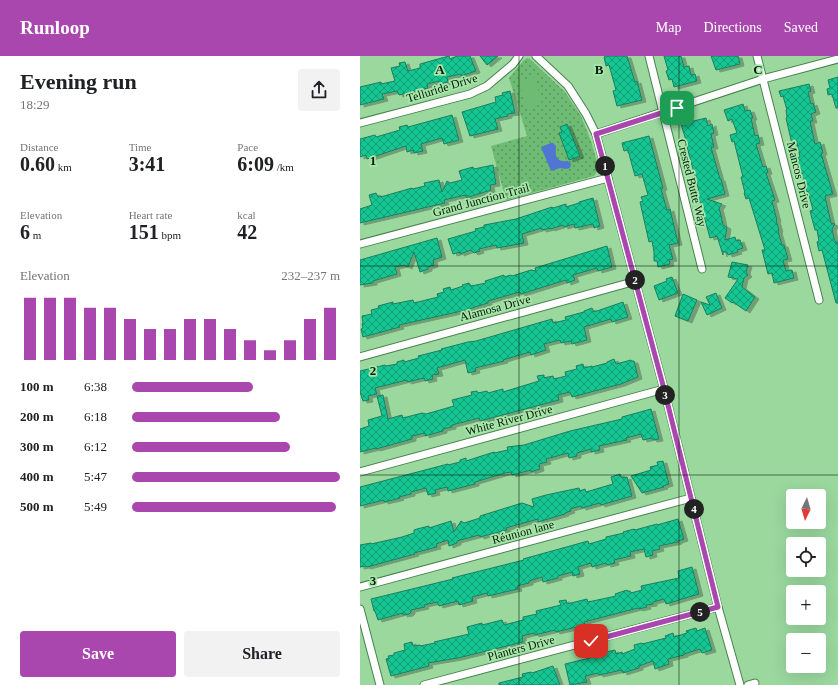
<!DOCTYPE html>
<html lang="en">
<head>
<meta charset="utf-8">
<style>
  :root { --surface:#fff; --page:#f2f2f2; --text:#202124; --muted:#757577; --accent:#a947ae }
  body { margin:0; font-family:Georgia,serif; background:var(--page); color:var(--text); height:100vh; display:flex; flex-direction:column; font-size:15px; white-space:nowrap }
  * { box-sizing:border-box; margin:0 }
  p { font-size:13px; color:var(--muted) }
  .icon { flex:none; width:22px; height:22px; fill:none; stroke:currentColor; stroke-width:2; stroke-linecap:round; stroke-linejoin:round }
  .map { position:relative; flex:1; overflow:hidden }
  .details { display:flex; flex-direction:column; background:var(--surface); width:360px }
  .details>* { flex:none }
  .needle { width:26px; rotate:185deg }
  .tools { position:absolute; left:426px; top:433px; display:grid; gap:8px }
  .tools a { display:grid; place-items:center; width:40px; height:40px; border-radius:4px; background:var(--surface); box-shadow:0 4px 16px #0002; font-size:20px }
  .pin { position:absolute; display:grid; place-items:center; width:34px; height:34px; color:#fff; margin:-17px; border-radius:8px; box-shadow:0 2px 6px #0006 }
  .km { position:absolute; width:20px; height:20px; margin:-10px; border-radius:50%; background:#222; color:#fff; font-size:11px; line-height:20px; text-align:center }
  .round { display:grid; place-items:center; flex:none; width:42px; height:42px; border-radius:4px; background:var(--page) }
  .overview { display:flex; align-items:center; justify-content:space-between; height:68px; padding:0 20px }
  h1 { font-size:22px; font-weight:700; line-height:30px }
  .stats { display:grid; grid-template-columns:repeat(3,1fr); gap:6px; height:68px; padding:4px 20px }
  .stats div { display:grid; align-content:center }
  .stats b { font-size:20px; font-weight:700 }
  .stats small { font-size:11px; font-weight:400 }
  .stats p { font-size:11px }
  .chart { height:112px; padding:8px 20px }
  .chart p { display:flex; justify-content:space-between }
  .chart svg { width:100%; height:72px; margin-top:4px; stroke:var(--accent); stroke-width:6 }
  .action { display:flex; gap:8px; margin-top:auto; padding:8px 20px }
  .action a { flex:1; height:46px; border-radius:4px; background:var(--accent); color:#fff; font-size:16px; font-weight:700; line-height:46px; text-align:center }
  .action a+a { background:var(--page); color:var(--text) }
  ul { padding:0 20px; list-style:none; font-size:13px }
  li { display:grid; grid-template-columns:64px 48px 1fr; align-items:center; height:30px }
  li i { height:10px; border-radius:5px; background:var(--accent) }
  header { display:flex; align-items:center; gap:24px; box-sizing:border-box; height:56px; padding:0 20px; background:var(--accent); color:#fff }
  header strong { font-size:19px }
  nav { display:flex; gap:22px; margin-inline-start:auto; font-size:14px }
  main { display:flex; flex:1; min-height:0 }
  .map>svg:first-child { display:block }
  .park { fill:url(#park-dots) }
  .pitch { fill:#6ebb74 }
  .water { fill:#5075d2 }
  .building { fill:url(#building-cross-hatch); stroke:#1b7f5f; filter:url(#shadow) }
  .lines { fill:none; stroke-linecap:round; stroke-linejoin:round }
  .minor-casing { stroke:#48834d; stroke-width:9 }
  .minor { stroke:#fff; stroke-width:7 }
  .route-casing { stroke:#fff; stroke-width:8 }
  .route { stroke:#a947ae; stroke-width:5 }
  .grid { fill:none; stroke:#041b06; stroke-width:1; stroke-opacity:0.55 }
  .labels { text-anchor:middle; dominant-baseline:central; stroke-width:3.5; stroke-linejoin:round; paint-order:stroke }
  .street-label { font-size:12px; fill:#041b06; stroke:#a7e5aa }
  .grid-label { font-size:13px; text-anchor:middle; font-weight:bold; fill:#041b06; stroke:#a7e5aa; stroke-width:3.5; stroke-linejoin:round; paint-order:stroke }
</style>
</head>
<body>
<header>
<strong>Runloop</strong>
<nav><a>Map</a><a>Directions</a><a>Saved</a></nav>
</header>
<main>
<section class="details">
<div class="overview"><div><h1>Evening run</h1><p>18:29</p></div><a class="round"><svg class="icon" aria-label="share" viewBox="0 0 24 24"><path d="M12 15V3M7 8l5-5 5 5M5 13v7h14v-7"/></svg></a></div>
<div class="stats">
<div><p>Distance</p><b>0.60<small> km</small></b></div>
<div><p>Time</p><b>3:41</b></div>
<div><p>Pace</p><b>6:09<small> /km</small></b></div>
</div>
<div class="stats">
<div><p>Elevation</p><b>6<small> m</small></b></div>
<div><p>Heart rate</p><b>151<small> bpm</small></b></div>
<div><p>kcal</p><b>42</b></div>
</div>
<div class="chart"><p><span>Elevation</span>232–237 m</p>
<svg viewBox="0 0 160 44" preserveAspectRatio="none"><path d="M5 44V6M15 44V6M25 44V6M35 44V12M45 44V12M55 44V19M65 44V25M75 44V25M85 44V19M95 44V19M105 44V25M115 44V32M125 44V38M135 44V32M145 44V19M155 44V12"/></svg>
</div>
<ul>
<li><b>100 m</b>6:38<i style="width:58%"></i></li>
<li><b>200 m</b>6:18<i style="width:71%"></i></li>
<li><b>300 m</b>6:12<i style="width:76%"></i></li>
<li><b>400 m</b>5:47<i style="width:100%"></i></li>
<li><b>500 m</b>5:49<i style="width:98%"></i></li>
</ul>
<div class="action"><a>Save</a><a>Share</a></div>
</section>
<div class="map">
<svg width="478" height="629" viewBox="0 0 478 629">
  <defs>
    <pattern id="park-dots" width="8" height="8" patternUnits="userSpaceOnUse"><rect width="8" height="8" fill="#6ebb74"/><path d="M2 2h.1M6 6h.1" fill="none" stroke="#58975d" stroke-width="1.8" stroke-linecap="round"/></pattern>
    <pattern id="building-cross-hatch" width="8" height="8" patternUnits="userSpaceOnUse"><rect width="8" height="8" fill="#12c592"/><path d="M0 0l8 8M0 8l8-8" fill="none" stroke="#0f9f75"/></pattern>
    <filter id="shadow"><feDropShadow dx="4" dy="2" stdDeviation="0" flood-color="#0004"/></filter>
  </defs>
  <rect width="100%" height="100%" fill="#9ad89e"/>
  <path class="park" d="M167 2 170 3 205 36 221 60 231 85 238 109 237 116 234 120 146 144 131 90 167 80 149 22 163 5Z"/>
  <path class="pitch" d="M175 21 182 48 167 53 159 25Z"/>
  <path class="water" d="M191 87H193L196 90C195 101 196 106 208 105L211 108 210 112 206 113 200 112 191 115 181 91Z"/>
  <g class="building">
    <path d="M89 0 90 3 97 0H110L116 15 101 20V18L87 21 88 26 79 28V25L67 28 68 32 39 39 37 35 22 38 24 43 0 49V31L21 26V28L35 25 31 12 40 10 39 7 45 6 48 15 60 12V8Z"/>
    <path d="M120 0H138L127 9Z"/>
    <path d="M246 0H267L275 26 277 25 282 44 257 50 253 35 256 34 249 9 246 10 244 1Z"/>
    <path d="M304 0H321L324 11 329 10 331 19 335 18 337 25 314 31 312 23 309 24 306 15 308 14Z"/>
    <path d="M351 0H378L380 8 356 14Z"/>
    <path d="M478 21V52H476L472 38 468 39 467 33 470 32 468 24Z"/>
    <path d="M449 28 451 35 448 36 451 48 453 47 456 56 451 58 453 65H450L455 88 460 86 463 97H461L473 138 465 140 471 167 475 168 472 173 474 182 476 187 478 186V247H476L462 194 459 195 457 186 459 185 457 174H455L450 155 453 154 448 135 447 136 437 102 440 101 437 87 432 88 426 62 427 61 426 54H427L423 40 421 41 419 35Z"/>
    <path d="M150 35 155 57 148 58V60L135 63 138 73 110 80 102 56 136 46 135 41 143 39 142 37Z"/>
    <path d="M383 48 385 55 390 54 393 62H391L395 80 398 79 400 87 396 88 403 111 406 110 408 116 406 117 415 144 412 145 417 164H416L419 174 418 175 422 189H424L428 203 423 204 426 215 432 214 434 222 414 227 412 217 408 218 402 194H405L389 142 386 143 384 137H385L381 121H383L374 85 372 86 370 79 377 77 372 63 368 65 364 54Z"/>
    <path d="M92 59 99 84 84 88 82 82 61 88 63 95 54 97 53 94 47 96 46 90 7 103 6 99 0 101V83L15 79 16 81 40 74 39 71 47 69 48 71Z"/>
    <path d="M346 62 348 70 352 68 354 77 351 78 354 91H351L360 123H361L365 138 347 143 362 148 359 152 361 159 363 169 367 171 365 184 375 181 376 185 380 184 383 192 377 194 378 196 368 199 367 196H363V199L357 180 350 182 337 135H339L327 91H328L321 68Z"/>
    <path d="M207 68 220 100 209 104 199 77 202 76 200 71Z"/>
    <path d="M289 80 303 132 301 133 307 154 310 153 318 187 309 189 313 203 309 204 310 208 298 211 297 205H294V196L292 185 289 186 280 146 283 145 281 141 288 139 282 118 275 120 268 94 264 95 262 87Z"/>
    <path d="M133 109 136 128 130 129 131 134 106 142V139L84 144 85 147 0 167V153L12 149 9 139 16 137 18 141 24 140 52 132V133L65 130 64 127 79 124 82 136 87 125 90 127 102 124 99 115 113 111 114 113Z"/>
    <path d="M233 142 240 170 234 172 233 168 215 172 214 168 204 171 203 169 191 173V172L182 174V172L162 178 164 187 137 192 136 189 119 193 120 195 114 197 111 194 100 198V196L93 198 88 183 116 175 115 173 124 171V169L156 163 192 151 193 152 206 148V151L219 147V146Z"/>
    <path d="M77 182 82 201 73 204 74 209 68 211V213L60 216 54 196 48 211 44 209 35 211 37 218 13 225V227L0 229V204Z"/>
    <path d="M247 190 252 211 238 215 237 212 213 219 215 224 207 227 206 224 161 238 160 236 128 245V247L102 255 39 269 40 271 3 281 1 273 3 272 2 268 3 267 2 260 12 258 11 254 19 252 18 250 33 246V248L53 244 54 247 78 241 77 238 84 236 83 233 90 231 91 234 103 230 102 229 109 227 111 230 126 227 125 225 144 219V221L151 219 152 220 171 214 176 215 175 212Z"/>
    <path d="M372 206 388 209 386 216 388 219 384 222 382 231 395 241 386 255 373 246 372 247 365 242 378 223 368 221Z"/>
    <path d="M312 221 318 237 299 244 294 230 307 225 306 223Z"/>
    <path d="M356 237 362 252 347 259 341 246 350 249 346 241Z"/>
    <path d="M323 238 337 244 328 265 315 260Z"/>
    <path d="M263 246 268 261 252 266 251 263 224 271 227 284 212 288 211 285 201 287 200 284 184 288 186 294 171 299 170 296 143 304 144 305 115 312 116 315 108 317 105 304 77 312 79 318 72 319 73 323 65 325 64 322 47 326V324L15 332 17 338 8 340 9 344 3 345 0 336V315L25 309 26 310 37 308V306L44 304V306L59 302 58 300 82 294 81 293 108 286 116 285 192 263 193 267 206 264 205 261 224 256V255L232 252 234 256Z"/>
    <path d="M254 303 256 308 271 304V305H274L278 321 261 328 212 341 210 336 198 339 199 344 120 365 119 362 92 369V371L83 373V375L65 380V377L52 380V383L16 393V392L0 396V373L9 370 8 364 22 360 17 340 23 339 28 363 42 359 43 362 62 357 66 358 94 350 92 344 112 339 111 336 117 335 118 337 127 335 128 337 143 333V336L179 325 177 320 184 319V322L193 320 194 323 206 320 205 316 217 313 216 310 223 308 224 312 232 310V311L247 307V306Z"/>
    <path d="M291 353 299 383 293 384 292 382 283 384 281 378 266 382 267 384 239 390 240 394 231 396V393L217 397V400L209 402 208 397 186 403 187 406 179 408 180 413 171 416V414L152 419 151 416 145 417 115 426V428L88 435 87 431 75 434 76 437 68 439 66 432 51 436V438L39 441 40 442 37 443 24 446V444L0 450V431L88 408V409L100 406V404L106 402V405L134 396V397L148 394 147 391 164 389 210 375 262 363V361Z"/>
    <path d="M303 405 309 428 303 430 304 431 282 437 271 420 291 414 290 411 298 409 297 406Z"/>
    <path d="M260 418 262 422 267 421 272 440 241 449 240 447 222 452 221 450 210 453 211 455 205 457V458L178 466V463L146 472 147 474 139 476 120 481 119 479 97 485V487L89 490 88 484 76 488 77 491 54 497 55 498 7 511 6 510 0 511V489L11 487V488L42 481 54 477V474L57 473 69 470V472L91 465 94 476 101 465 104 467 120 462V460L162 447 174 451 172 443 186 439 219 432 220 435 225 433 226 436 253 428 251 421Z"/>
    <path d="M318 463 324 483 318 485V486L299 490 300 493 292 495 293 499 286 501 284 493 270 496 271 500 254 504 255 507 247 509 246 507 232 511 231 507 218 511 220 518 213 520 212 516 198 520V522L183 526 182 521 169 525V527L157 530 158 533 128 540 127 537 112 541 113 545 99 549 98 545 79 550 77 546 64 549 65 551 51 554V556L49 558 43 559V557L18 564 15 555H14L11 543 93 523 92 522 164 504 163 503 228 485 229 488 246 483V481L264 477 263 476 274 473 275 474 297 468V469Z"/>
    <path d="M332 511 339 538 306 548 304 543 293 546V548L286 549 287 551 279 553 278 552 224 566 225 569 196 576 195 574 175 579 174 577 162 580 163 586 98 602 68 607 69 610 31 620 26 603 29 602 28 600 34 599V597L45 594 44 588 52 586 53 590 60 589V590L75 587 74 586 109 578 107 571 122 567V569L142 564 144 569 163 564V561L177 558 176 555 201 549 199 545 206 544 207 548 227 543 228 546 256 540 255 538 267 534V535H270L271 537 282 534 281 530 319 522 318 515Z"/>
    <path d="M336 572 337 575 345 572 352 594 342 597 340 593 324 598V599L308 603 309 608 295 613 293 605 279 610V612L263 617 262 614 239 619 238 617 225 620 227 626 210 629 205 608 246 598V596L255 594 256 598 262 596V598L275 593 274 589 282 587V588L306 582 305 580 313 577 314 581 327 577 326 575Z"/>
    <path d="M193 610 200 629H139V627L163 621 162 618 171 616 172 617Z"/>
  </g>
  <g class="lines">
    <defs>
      <g id="minor">
        <path d="M176 0 208 30 226 58 236 78 304 333 358 551 380 629"/>
        <path d="M289 0 342 213"/>
        <path d="M397 0 459 244"/>
        <path d="M0 67 110 38 127 30 153 8 159 0"/>
        <path d="M236 78 403 23 478 3"/>
        <path d="M0 188 248 122"/>
        <path d="M0 301 276 225"/>
        <path d="M0 416 304 333"/>
        <path d="M0 531 331 442"/>
        <path d="M0 553 20 629"/>
        <path d="M64 629 358 551"/>
        <path d="M388 629 395 627"/>
      </g>
    </defs>
    <use href="#minor" class="minor-casing"/>
    <use href="#minor" class="minor"/>
  </g>
  <g class="lines">
    <defs>
      <path id="route" d="M231 585 358 551 304 333 236 78 317 52"/>
    </defs>
    <use href="#route" class="route-casing"/>
    <use href="#route" class="route"/>
  </g>
  <path class="grid" d="M159 0V629M319 0V629M0 210H478M0 419H478"/>
  <g class="labels">
    <g class="street-label">
      <text transform="translate(82 32) rotate(-17)">Telluride Drive</text>
      <text transform="translate(439 119) rotate(76)">Mancos Drive</text>
      <text transform="translate(332 127) rotate(76)">Crested Butte Way</text>
      <text transform="translate(121 144) rotate(-15)">Grand Junction Trail</text>
      <text transform="translate(135 252) rotate(-15)">Alamosa Drive</text>
      <text transform="translate(149 364) rotate(-15)">White River Drive</text>
      <text transform="translate(163 476) rotate(-15)">Réunion lane</text>
      <text transform="translate(161 592) rotate(-15)">Planters Drive</text>
    </g>
  </g>
  <g class="grid-label">
    <text x="80" y="18">A</text>
    <text x="239" y="18">B</text>
    <text x="398" y="18">C</text>
    <text x="13" y="109">1</text>
    <text x="13" y="319">2</text>
    <text x="13" y="529">3</text>
  </g>
</svg>
<div class="tools">
<a><svg class="needle" viewBox="-14 -14 28 28"><path d="M0-13l5 13h-10z" fill="#e53935"/><path d="M0 13l5-13h-10z" fill="#757577"/></svg></a>
<a><svg class="icon" aria-label="locate" viewBox="0 0 24 24"><circle cx="12" cy="12" r="6"/><path d="M12 2v4M12 18v4M2 12h4M18 12h4"/></svg></a>
<a>+</a>
<a>−</a>
</div>
<div class="pin" style="left:317px;top:52px;background:#1e9e55"><svg class="icon" aria-label="arrive" viewBox="0 0 24 24"><path d="M6 21V4h12l-3 4 3 4H6"/></svg></div>
<div class="pin" style="left:231px;top:585px;background:#d93025"><svg class="icon" aria-label="check" viewBox="0 0 24 24"><path d="M5 12l5 5 9-10"/></svg></div>
<b class="km" style="left:245px;top:110px">1</b>
<b class="km" style="left:275px;top:224px">2</b>
<b class="km" style="left:305px;top:339px">3</b>
<b class="km" style="left:334px;top:453px">4</b>
<b class="km" style="left:340px;top:556px">5</b>
</div>
</main>
</body>
</html>
